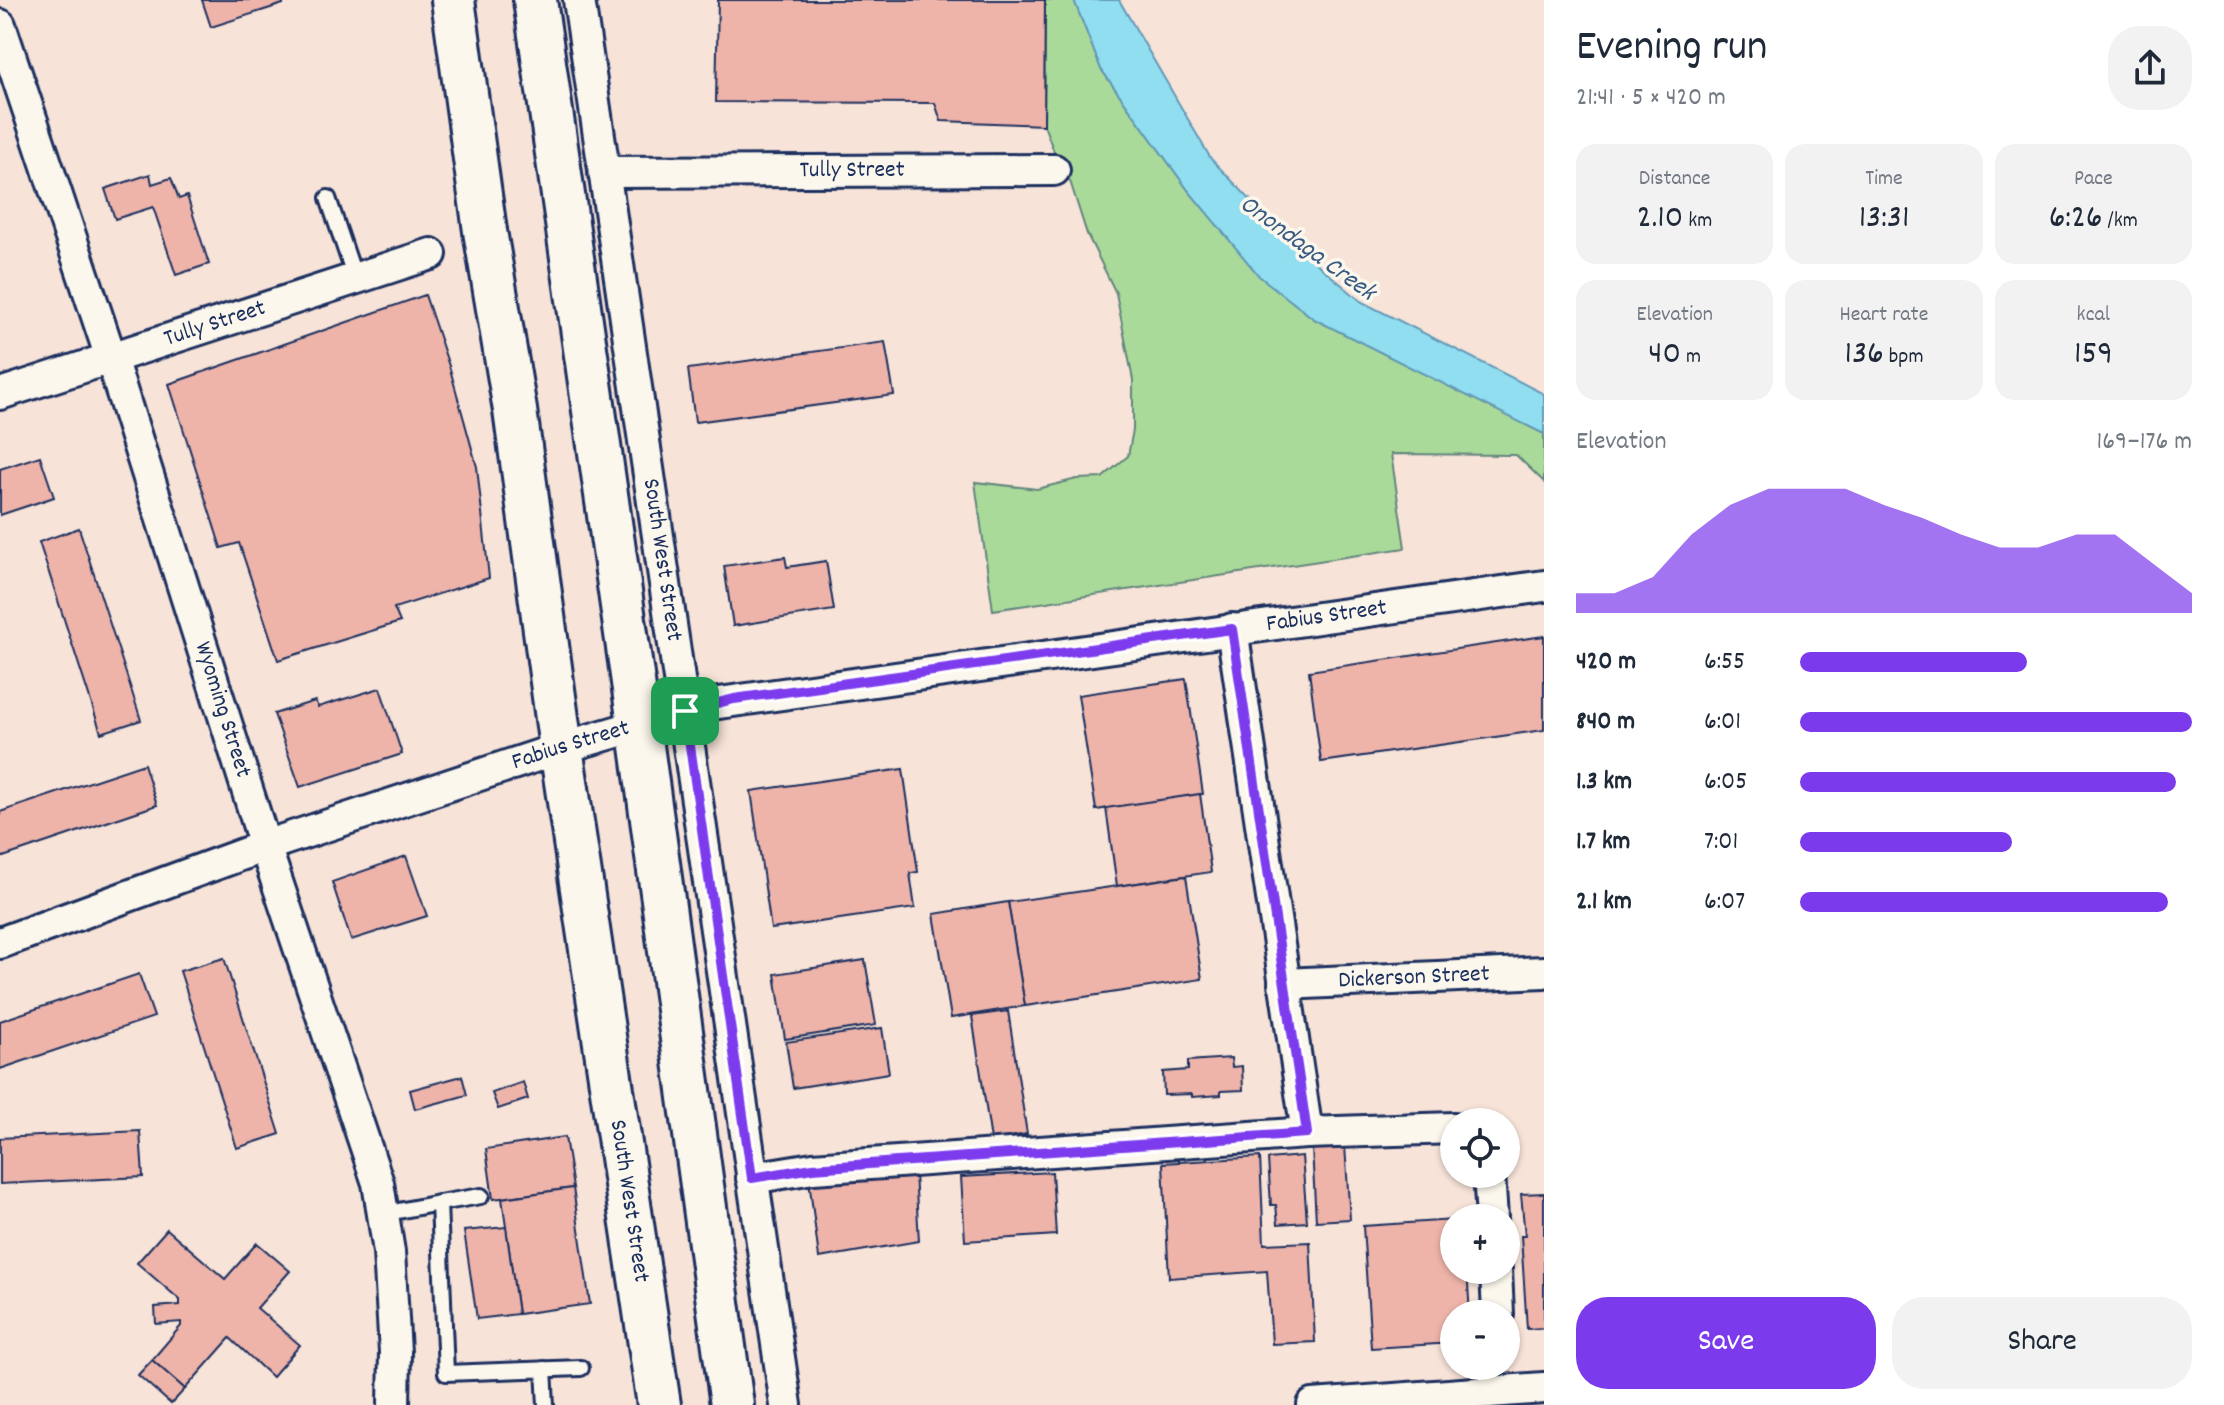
<!DOCTYPE html>
<html lang="en">
<head>
<meta charset="utf-8">
<style>
  :root { --surface:#fff; --page:#f2f2f3; --text:#1f2937; --muted:#747a83; --accent:#7c3aed }
  body { margin:0; font-family:Dekko,sans-serif; background:var(--page); color:var(--text); height:100vh; display:flex; flex-direction:column; font-size:30px; white-space:nowrap }
  * { box-sizing:border-box; margin:0 }
  p { font-size:26px; color:var(--muted) }
  .icon { flex:none; width:44px; height:44px; fill:none; stroke:currentColor; stroke-width:2; stroke-linecap:round; stroke-linejoin:round }
  .map { position:relative; flex:1; overflow:hidden }
  .sheet { display:flex; flex-direction:column; background:var(--surface); width:680px }
  .sheet>* { flex:none }
  .buttons { position:absolute; left:1440px; top:1108px; display:grid; gap:16px }
  .buttons a { display:grid; place-items:center; width:80px; height:80px; border-radius:50%; background:var(--surface); box-shadow:0 2px 6px #0004; font-size:40px }
  .pin { position:absolute; display:grid; place-items:center; width:68px; height:68px; color:#fff; margin:-34px; border-radius:16px; box-shadow:0 4px 12px #0006 }
  .round { display:grid; place-items:center; flex:none; width:84px; height:84px; border-radius:32px; background:var(--page) }
  .summary { display:flex; align-items:center; justify-content:space-between; height:136px; padding:0 32px }
  h1 { font-size:44px; font-weight:600; line-height:60px }
  .figures { display:grid; grid-template-columns:repeat(3,1fr); gap:12px; height:136px; padding:8px 32px }
  .figures div { display:grid; align-content:center; border-radius:20px; background:var(--page); text-align:center }
  .figures b { font-size:34px; font-weight:600 }
  .figures small { font-size:22px; font-weight:400 }
  .figures p { font-size:22px }
  .chart { height:224px; padding:16px 32px }
  .chart p { display:flex; justify-content:space-between }
  .chart svg { width:100%; height:144px; margin-top:8px; fill:var(--accent); opacity:.7 }
  .cta { display:flex; gap:16px; margin-top:auto; padding:16px 32px }
  .cta a { flex:1; height:92px; border-radius:32px; background:var(--accent); color:#fff; font-size:32px; font-weight:600; line-height:92px; text-align:center }
  .cta a+a { background:var(--page); color:var(--text) }
  ul { padding:0 32px; list-style:none; font-size:26px }
  li { display:grid; grid-template-columns:128px 96px 1fr; align-items:center; height:60px }
  li i { height:20px; border-radius:10px; background:var(--accent) }
  main { display:flex; flex:1; min-height:0 }
  .map>svg:first-child { display:block }
  .green { fill:#aada9a; stroke:#62847c; stroke-width:2 }
  .water { fill:#91def1; stroke:#6298b6; stroke-width:2 }
  .building { fill:#eeb4aa; stroke:#1b2f5e; stroke-width:2 }
  .lines { fill:none; stroke-linecap:round; stroke-linejoin:round }
  .lane-casing { stroke:#1b2f5e; stroke-width:20 }
  .street-casing { stroke:#1b2f5e; stroke-width:36 }
  .secondary-casing { stroke:#1b2f5e; stroke-width:48 }
  .lane { stroke:#fbf7ec; stroke-width:14 }
  .street { stroke:#fbf7ec; stroke-width:30 }
  .secondary { stroke:#fbf7ec; stroke-width:42 }
  .route-casing { stroke:#fff; stroke-width:16 }
  .route { stroke:#7c3aed; stroke-width:10 }
  .labels { text-anchor:middle; dominant-baseline:central; stroke-width:7; stroke-linejoin:round; paint-order:stroke }
  .street-label { font-size:24px; fill:#1b2f5e; stroke:#fbf7ec }
  .water-label { font-size:26px; font-style:italic; fill:#385b83; stroke:#fbf7ec }
</style>
</head>
<body>
<main>
<div class="map">
<svg width="1544" height="1405" viewBox="0 0 1544 1405">
  <rect width="100%" height="100%" fill="#f7e3d8"/>
  <filter id="ink" filterUnits="userSpaceOnUse"><feTurbulence type="fractalNoise" baseFrequency=".0125" numOctaves="2"/><feDisplacementMap in="SourceGraphic" scale="16" xChannelSelector="R" yChannelSelector="G"/><feConvolveMatrix kernelMatrix="1 2 1 2 8 2 1 2 1" color-interpolation-filters="sRGB"/></filter>
  <g filter="url(#ink)">
    <path class="green" d="M1045 0H1074L1101 69 1188 190 1260 276 1314 319 1544 434V482L1516 455 1391 454 1405 548 993 610 975 482 1037 489 1077 479 1102 478 1128 456 1133 430V380L1116 293 1087 234 1070 181 1062 173 1044 125Z"/>
    <path class="water" d="M1074 0H1119L1211 159 1291 242 1362 302 1544 394V434L1314 319 1259 276 1188 190 1101 69Z"/>
    <g class="building">
      <path d="M202 0H282L283 4 211 27Z"/>
      <path d="M718 0H1045L1044 125 941 121 935 103 716 102Z"/>
      <path d="M150 174 152 184 171 178 179 199 187 196 209 264 176 275 153 207 115 219 105 189Z"/>
      <path d="M425 295 450 369 477 467 489 578 394 608 400 622 278 660 239 543 221 548 169 384Z"/>
      <path d="M885 342 894 395 695 422 688 369Z"/>
      <path d="M40 456 54 497 0 515V469Z"/>
      <path d="M79 528 141 720 101 733 39 542Z"/>
      <path d="M785 557 787 567 826 561 834 610 733 626 724 566Z"/>
      <path d="M1544 636V730L1321 762 1309 671Z"/>
      <path d="M1186 679 1203 794 1096 810 1078 695Z"/>
      <path d="M380 688 402 754 300 787 274 714 315 701 318 707Z"/>
      <path d="M144 764 157 805 0 858V812Z"/>
      <path d="M903 769 918 872 910 873 915 908 771 929 751 791Z"/>
      <path d="M1200 794 1211 872 1117 886 1106 808Z"/>
      <path d="M406 856 427 916 351 940 332 882Z"/>
      <path d="M1186 876 1202 979 1025 1006 1008 902Z"/>
      <path d="M1008 902 1025 1006 951 1018 934 914Z"/>
      <path d="M224 958 280 1134 237 1148 180 971Z"/>
      <path d="M865 960 876 1025 785 1039 775 974Z"/>
      <path d="M139 974 154 1017 0 1069V1021Z"/>
      <path d="M1008 1011 1027 1134 991 1140 972 1016Z"/>
      <path d="M882 1028 889 1073 793 1088 786 1042Z"/>
      <path d="M1231 1058 1232 1067 1242 1066 1243 1090 1221 1091V1095L1192 1097V1094L1164 1095 1163 1072 1188 1070V1061Z"/>
      <path d="M462 1076 467 1095 415 1109 410 1090Z"/>
      <path d="M523 1082 528 1099 498 1109 492 1093Z"/>
      <path d="M140 1131 143 1177 0 1184V1138Z"/>
      <path d="M565 1137 573 1188 493 1199 486 1149Z"/>
      <path d="M1345 1146 1350 1219 1316 1221 1312 1148Z"/>
      <path d="M1302 1156 1307 1222 1278 1224 1276 1205H1271L1268 1159Z"/>
      <path d="M1260 1157 1264 1244 1310 1242 1315 1342 1272 1344 1267 1271 1169 1278 1163 1163Z"/>
      <path d="M1052 1172 1056 1235 965 1241 961 1177Z"/>
      <path d="M915 1173 919 1241 819 1258 809 1180Z"/>
      <path d="M573 1188 590 1304 518 1314 502 1198Z"/>
      <path d="M1544 1193V1328L1527 1329 1521 1236H1525L1521 1194Z"/>
      <path d="M1454 1220V1270H1467L1470 1314H1454V1343L1371 1348 1363 1226Z"/>
      <path d="M506 1227 518 1314 477 1319 464 1231Z"/>
      <path d="M167 1229 225 1279 257 1243 290 1271 257 1308 300 1345 272 1377 230 1338 185 1389 152 1360 181 1326V1322L156 1324 155 1307 180 1305V1300L137 1263Z"/>
      <path d="M152 1360 185 1389 171 1404 138 1375Z"/>
    </g>
    <g class="lines">
      <defs>
        <g id="lane">
          <path d="M328 198 355 278"/>
          <path d="M439 1203 481 1196"/>
          <path d="M383 1214 439 1203 446 1373 581 1368"/>
          <path d="M544 1369 546 1405"/>
        </g>
        <g id="street">
          <path id="s1" d="M579 0 786 1405"/>
          <path id="s2" d="M0 25 111 358 265 846 378 1183 389 1252 395 1352 394 1405"/>
          <path id="s3" d="M604 172 1054 170"/>
          <path id="s4" d="M0 394 431 254"/>
          <path d="M1232 629 1307 1133"/>
          <path id="s5" d="M0 943 265 846 561 748 712 704 1544 586"/>
          <path id="s6" d="M1284 984 1544 972"/>
          <path d="M1489 1174 1492 1218"/>
          <path d="M752 1178 813 1168 1307 1133 1454 1128"/>
          <path d="M1496 1270 1498 1314"/>
          <path d="M1313 1405 1544 1388"/>
        </g>
        <g id="secondary">
          <path id="s7" d="M453 0 485 231 515 410 561 748 659 1405"/>
          <path d="M535 0 639 724 732 1405"/>
        </g>
      </defs>
      <use href="#lane" class="lane-casing"/>
      <use href="#street" class="street-casing"/>
      <use href="#secondary" class="secondary-casing"/>
      <use href="#lane" class="lane"/>
      <use href="#street" class="street"/>
      <use href="#secondary" class="secondary"/>
    </g>
  </g>
  <g class="lines" filter="url(#ink)">
    <defs>
      <path id="route" d="M1232 629 1307 1133 813 1168 752 1178 685 711 734 699Z"/>
    </defs>
    <use href="#route" class="route-casing"/>
    <use href="#route" class="route"/>
  </g>
  <g class="labels">
    <g class="street-label">
      <text stroke="none"><textPath href="#s3" startOffset="248">Tully Street</textPath></text>
      <text stroke="none"><textPath href="#s4" startOffset="226">Tully Street</textPath></text>
      <text stroke="none"><textPath href="#s1" startOffset="566">South West Street</textPath></text>
      <text stroke="none"><textPath href="#s5" startOffset="1372">Fabius Street</textPath></text>
      <text stroke="none"><textPath href="#s2" startOffset="720">Wyoming Street</textPath></text>
      <text stroke="none"><textPath href="#s5" startOffset="604">Fabius Street</textPath></text>
      <text stroke="none"><textPath href="#s6" startOffset="130">Dickerson Street</textPath></text>
      <text stroke="none"><textPath href="#s7" startOffset="1214">South West Street</textPath></text>
    </g>
    <g class="water-label">
      <text transform="translate(1307 249) rotate(36)">Onondaga Creek</text>
    </g>
  </g>
</svg>
<div class="buttons">
<a><svg class="icon" aria-label="locate" viewBox="0 0 24 24"><circle cx="12" cy="12" r="6"/><path d="M12 2v4M12 18v4M2 12h4M18 12h4"/></svg></a>
<a>+</a>
<a>−</a>
</div>
<div class="pin" style="left:685px;top:711px;background:#1e9e55"><svg class="icon" aria-label="arrive" viewBox="0 0 24 24"><path d="M6 21V4h12l-3 4 3 4H6"/></svg></div>
</div>
<section class="sheet">
<div class="summary"><div><h1>Evening run</h1><p>21:41 · 5 × 420 m</p></div><a class="round"><svg class="icon" aria-label="share" viewBox="0 0 24 24"><path d="M12 15V3M7 8l5-5 5 5M5 13v7h14v-7"/></svg></a></div>
<div class="figures">
<div><p>Distance</p><b>2.10<small> km</small></b></div>
<div><p>Time</p><b>13:31</b></div>
<div><p>Pace</p><b>6:26<small> /km</small></b></div>
</div>
<div class="figures">
<div><p>Elevation</p><b>40<small> m</small></b></div>
<div><p>Heart rate</p><b>136<small> bpm</small></b></div>
<div><p>kcal</p><b>159</b></div>
</div>
<div class="chart"><p><span>Elevation</span>169–176 m</p>
<svg viewBox="0 0 160 44" preserveAspectRatio="none"><path d="M0 44V38L10 38L20 33L30 20L40 11L50 6L60 6L70 6L80 11L90 15L100 20L110 24L120 24L130 20L140 20L150 29L160 38V44z"/></svg>
</div>
<ul>
<li><b>420 m</b>6:55<i style="width:58%"></i></li>
<li><b>840 m</b>6:01<i style="width:100%"></i></li>
<li><b>1.3 km</b>6:05<i style="width:96%"></i></li>
<li><b>1.7 km</b>7:01<i style="width:54%"></i></li>
<li><b>2.1 km</b>6:07<i style="width:94%"></i></li>
</ul>
<div class="cta"><a>Save</a><a>Share</a></div>
</section>
</main>
</body>
</html>
